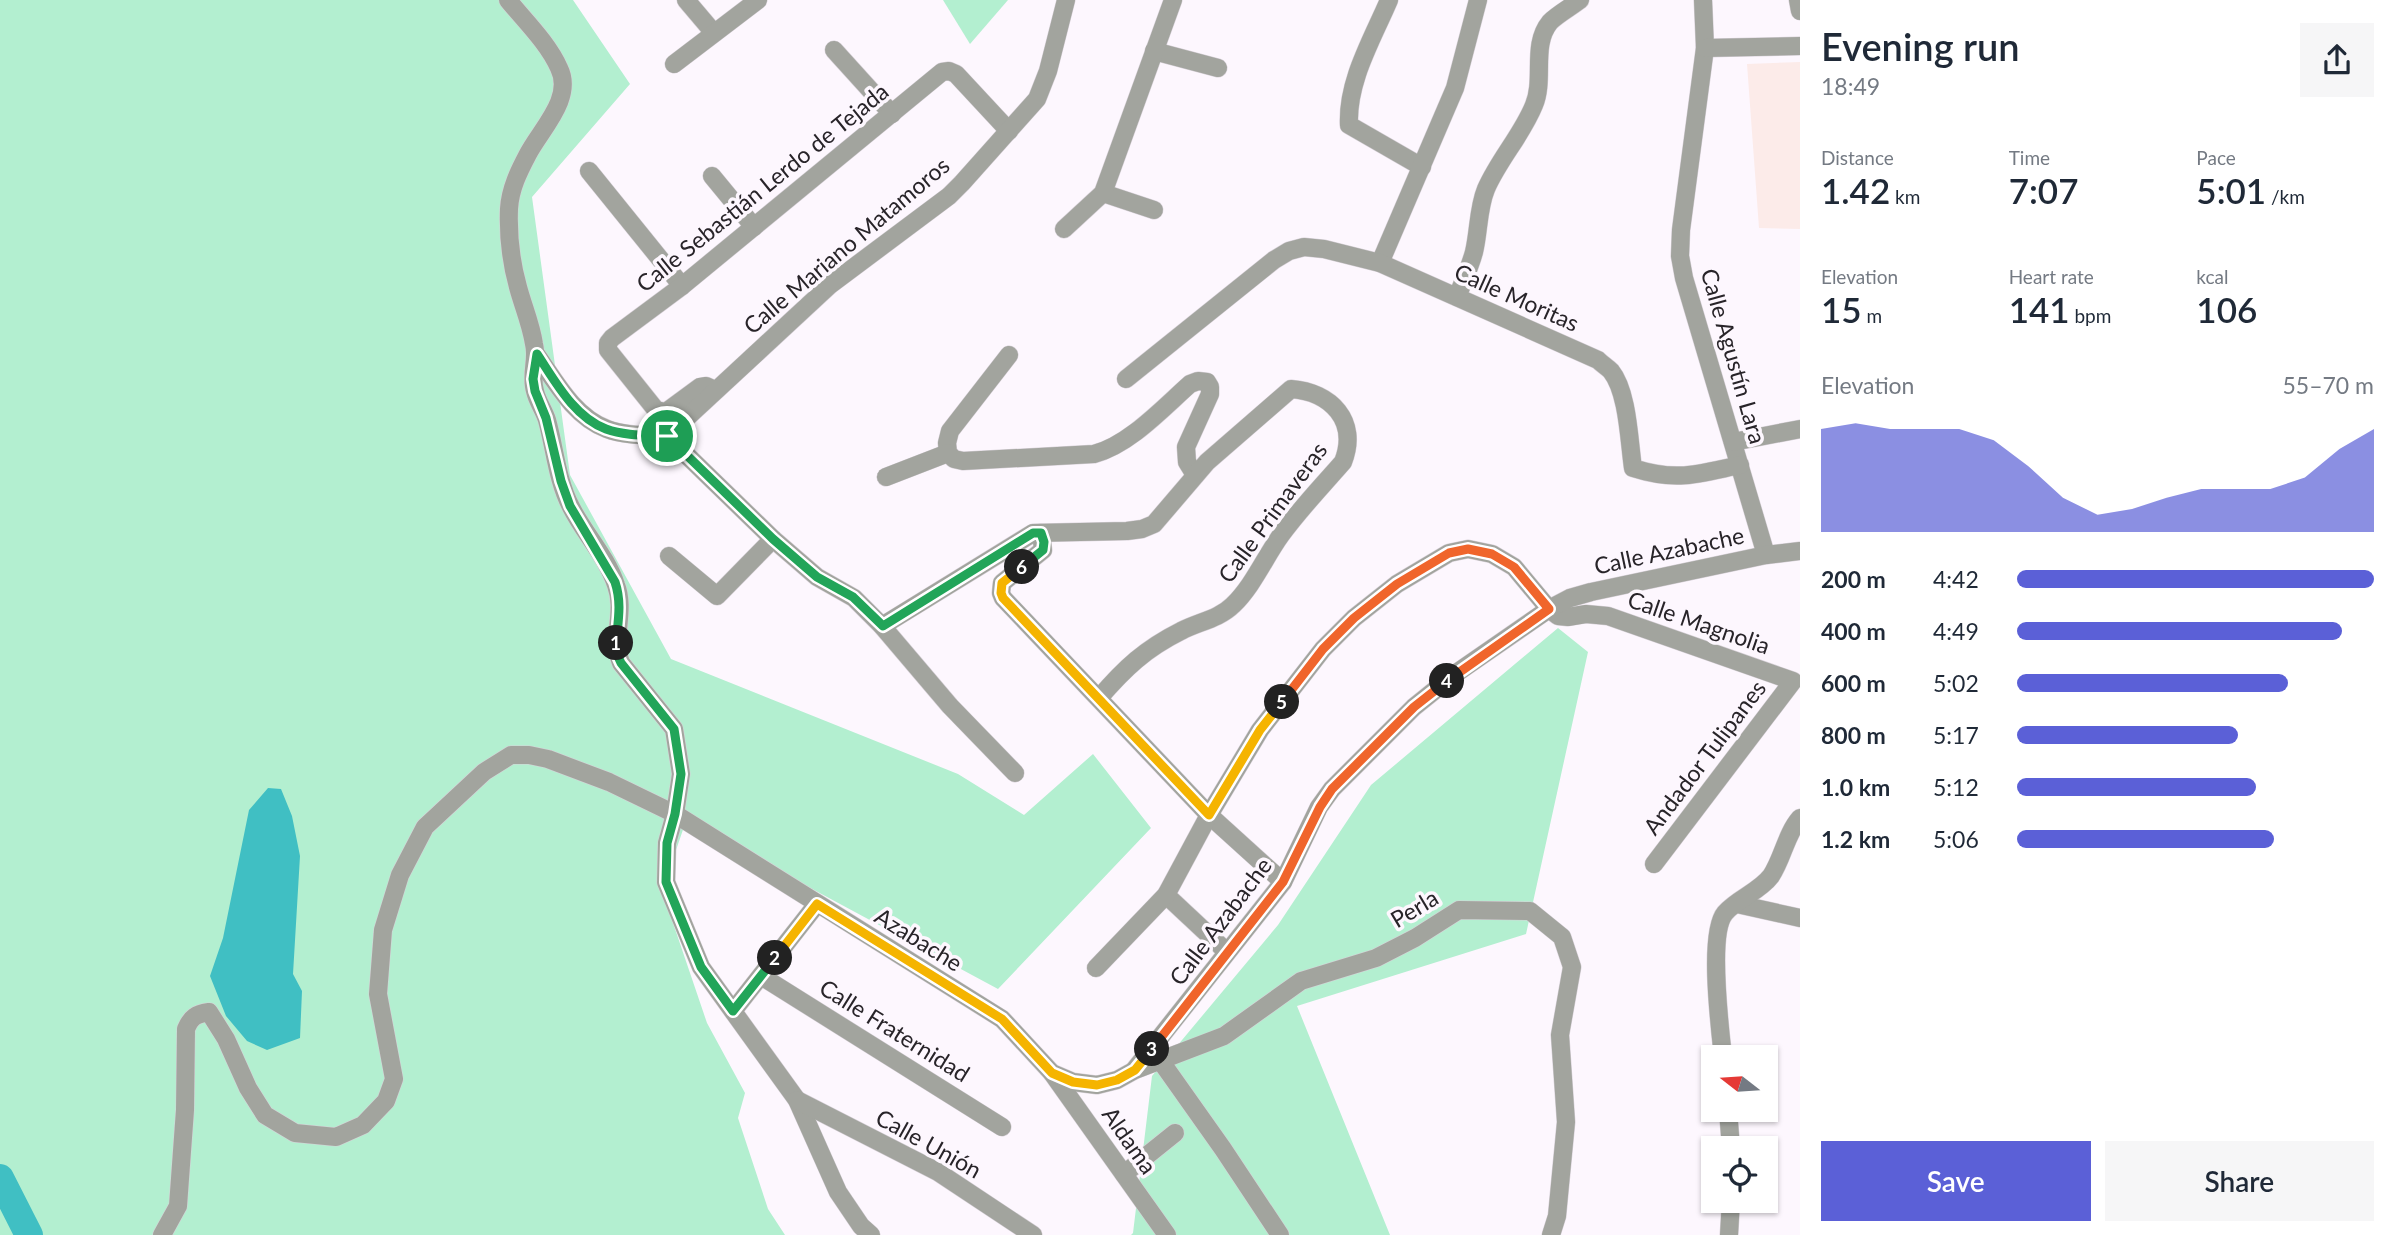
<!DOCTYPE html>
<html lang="en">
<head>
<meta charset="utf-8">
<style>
  :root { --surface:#fff; --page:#f6f6f7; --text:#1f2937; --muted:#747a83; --accent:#5b60d7 }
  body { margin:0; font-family:Lato,sans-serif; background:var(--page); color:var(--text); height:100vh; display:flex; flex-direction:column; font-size:26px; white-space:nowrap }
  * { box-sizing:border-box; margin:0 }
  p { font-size:23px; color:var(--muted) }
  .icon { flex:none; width:38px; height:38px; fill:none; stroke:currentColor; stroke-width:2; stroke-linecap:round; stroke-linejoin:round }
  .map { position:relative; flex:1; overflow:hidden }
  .details { display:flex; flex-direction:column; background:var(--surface); width:595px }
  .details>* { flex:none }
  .needle { width:46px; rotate:287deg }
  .fabs { position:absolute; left:1701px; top:1045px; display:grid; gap:14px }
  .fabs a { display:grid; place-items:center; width:77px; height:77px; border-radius:0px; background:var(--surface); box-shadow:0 2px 5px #0004; font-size:35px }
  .pin { position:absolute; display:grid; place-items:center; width:60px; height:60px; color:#fff; margin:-30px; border:4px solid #fff; border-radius:50%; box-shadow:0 2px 7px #0007 }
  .km { position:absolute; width:35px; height:35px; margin:-18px; border-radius:50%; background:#222; color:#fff; font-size:19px; line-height:35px; text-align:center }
  .round { display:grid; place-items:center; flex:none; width:74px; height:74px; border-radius:0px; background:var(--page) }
  .overview { display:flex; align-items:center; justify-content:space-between; height:119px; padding:0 21px }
  h1 { font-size:38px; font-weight:600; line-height:52px }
  .stats { display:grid; grid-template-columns:repeat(3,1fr); gap:10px; height:119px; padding:7px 21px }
  .stats div { display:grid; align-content:center }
  .stats b { font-size:35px; font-weight:600 }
  .stats small { font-size:19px; font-weight:400 }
  .stats p { font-size:19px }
  .chart { height:196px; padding:14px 21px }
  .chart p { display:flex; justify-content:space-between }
  .chart svg { width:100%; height:126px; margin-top:7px; fill:var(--accent); opacity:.7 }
  .primary-button { display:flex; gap:14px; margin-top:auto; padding:14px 21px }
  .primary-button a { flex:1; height:80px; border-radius:0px; background:var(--accent); color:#fff; font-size:28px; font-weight:600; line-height:80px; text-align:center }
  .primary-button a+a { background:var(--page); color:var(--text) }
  ul { padding:0 21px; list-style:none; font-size:23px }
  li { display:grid; grid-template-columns:112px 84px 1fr; align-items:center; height:52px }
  li i { height:18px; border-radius:9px; background:var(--accent) }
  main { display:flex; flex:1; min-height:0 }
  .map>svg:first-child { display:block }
  .education { fill:#fcebe9 }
  .green { fill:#b3efd0 }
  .water { fill:#40bfc3 }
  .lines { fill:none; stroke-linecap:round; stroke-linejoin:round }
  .river { stroke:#40bfc3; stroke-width:28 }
  .minor-casing { stroke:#d7d1d8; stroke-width:19 }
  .minor { stroke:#a2a49e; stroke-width:18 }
  .split-1-casing { stroke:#fff; stroke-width:14 }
  .split-2-casing { stroke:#fff; stroke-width:14 }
  .split-3-casing { stroke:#fff; stroke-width:14 }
  .split-4-casing { stroke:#fff; stroke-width:14 }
  .split-5-casing { stroke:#fff; stroke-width:14 }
  .split-6-casing { stroke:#fff; stroke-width:14 }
  .split-7-casing { stroke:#fff; stroke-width:14 }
  .split-1 { stroke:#22a559; stroke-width:9 }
  .split-2 { stroke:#22a559; stroke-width:9 }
  .split-3 { stroke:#f5b400; stroke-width:9 }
  .split-4 { stroke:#f0652b; stroke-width:9 }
  .split-5 { stroke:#f0652b; stroke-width:9 }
  .split-6 { stroke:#f5b400; stroke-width:9 }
  .split-7 { stroke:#22a559; stroke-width:9 }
  .labels { text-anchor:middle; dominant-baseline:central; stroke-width:7; stroke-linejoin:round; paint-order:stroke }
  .street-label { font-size:23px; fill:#282429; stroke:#fdf7fe }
</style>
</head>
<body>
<main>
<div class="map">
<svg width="1800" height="1235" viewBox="0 0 1800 1235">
  <rect width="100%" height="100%" fill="#fdf7fe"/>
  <path class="education" d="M1800 62V229L1759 228 1747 64Z"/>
  <g class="green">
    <path d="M0 0H573L630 84 532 197 570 475 671 659 958 774 1024 815 1093 754 1151 828 998 989 686 821 666 879 672 920 707 1023 745 1093 738 1118 768 1209 785 1235H0Z"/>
    <path d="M943 0H1008L970 44Z"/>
    <path d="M1558 628 1588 652 1526 934 1297 1006 1390 1235H1131L1133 1233 1152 1076 1278 925 1371 785Z"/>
  </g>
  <path class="water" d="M268 788 281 789 292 816 300 856 293 974 302 991 300 1038 267 1050 247 1041 226 1016 210 976 223 938 249 810Z"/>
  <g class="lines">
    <path class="river" d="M0 1178 29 1235"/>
    <defs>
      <g id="minor">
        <path d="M508 0C525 21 548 43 559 68 574 98 541 129 528 154 519 171 510 189 509 209 508 235 511 262 518 287 523 306 531 324 534 344 538 359 530 375 535 391 537 401 544 410 547 420 555 449 557 480 571 507 584 533 607 557 616 585 626 611 611 638 621 663L674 729 681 774 675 814 667 843 666 882 701 967 797 1100 838 1192 861 1226 871 1235"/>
        <path d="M686 0 714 33"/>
        <path d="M1389 0C1372 40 1347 81 1349 125L1422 167"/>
        <path d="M1703 0 1705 48 1681 230 1680 256 1684 278 1766 555"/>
        <path d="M1798 0 1800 11"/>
        <path d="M1705 48 1800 46"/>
        <path d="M834 50 892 114"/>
        <path d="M1154 51 1218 68"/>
        <path d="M674 64 758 0"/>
        <path d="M589 171 682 286"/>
        <path d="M712 176 754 227"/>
        <path d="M1103 193 1154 210"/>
        <path d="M1064 229 1103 193 1173 0"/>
        <path d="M1380 263 1455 88 1478 0"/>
        <path d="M1457 297C1463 282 1470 267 1474 252 1479 231 1478 208 1486 189 1499 159 1522 135 1534 105 1545 79 1531 45 1550 22 1558 14 1571 7 1580 0"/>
        <path d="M536 354C555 381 574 417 607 429 625 436 648 435 667 436"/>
        <path d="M1009 355 950 431 947 443 948 453 954 459 963 461 1094 454C1129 445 1163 408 1190 384L1198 381 1207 382 1210 387V394L1186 447 1187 462 1195 475"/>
        <path d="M1126 379 1274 260 1289 251 1304 247 1324 249 1380 263 1598 360C1602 364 1607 367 1611 371 1628 392 1629 441 1633 468 1677 482 1697 474 1740 465"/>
        <path d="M715 390 706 386 700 387 666 412 656 410 608 350V343L612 338 682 286 942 72 949 71 956 74 1009 131"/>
        <path d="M667 436 830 285 949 196 962 183 1037 99 1048 71 1066 0"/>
        <path d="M667 436 773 539 817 577 854 598 882 626 950 706 1015 773"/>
        <path d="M1733 442 1800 429"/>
        <path d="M886 477 948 453"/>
        <path d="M1041 533 1043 550 1002 583 1001 593 1003 598 1209 815 1283 882"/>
        <path d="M669 556 717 596 773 539"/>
        <path d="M882 626 1033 533 1127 531 1142 529 1154 524 1207 462 1291 389C1331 392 1359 421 1343 462 1322 486 1300 509 1281 535 1265 557 1253 586 1233 605 1219 619 1198 622 1181 631 1145 649 1125 668 1099 698"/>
        <path d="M1166 895 1227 952"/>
        <path d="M1737 904 1800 918"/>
        <path d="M1096 968 1166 895 1209 815 1260 730 1323 649 1354 618 1397 584 1449 553 1468 549 1492 554 1514 567 1549 609 1558 616 1568 617 1586 614 1608 616 1793 681 1654 864"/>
        <path d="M761 976 1002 1127"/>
        <path d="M733 1011 817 904"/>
        <path d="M1723 1057C1720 1029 1708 933 1725 913 1738 898 1759 892 1771 876 1783 858 1786 834 1800 818"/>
        <path d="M1160 1060 1223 1149 1280 1235"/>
        <path d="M1135 1069 1283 882 1319 807 1332 789 1414 707 1455 674 1549 609 1570 598 1591 592 1766 555 1800 551"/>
        <path d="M1052 1073 1167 1235"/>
        <path d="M797 1100 938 1172 1033 1235"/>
        <path d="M1728 1110 1731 1148"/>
        <path d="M1124 1174 1175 1133"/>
        <path d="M162 1235 178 1206 185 1110 186 1029C191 1017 196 1014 209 1012L226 1039 248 1088 265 1115 295 1133 336 1137 363 1125 386 1101 394 1079 378 994 383 930 400 875 425 827 484 772 511 755H529L548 759 609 782 675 814 1002 1019 1052 1073 1073 1082 1097 1085 1117 1080 1135 1070 1224 1036 1301 981 1376 958 1415 938 1459 910 1530 911 1562 937 1572 967 1560 1035 1566 1122 1557 1216 1551 1235"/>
        <path d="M1729 1235 1731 1200"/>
      </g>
    </defs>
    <use href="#minor" class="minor-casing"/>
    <use href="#minor" class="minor"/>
  </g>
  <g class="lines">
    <defs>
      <path id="split-1" d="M616 643C618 621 622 603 615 582L570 506 561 481 546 418 535 391 533 379 537 354C555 381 574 417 606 429 625 436 647 435 667 436"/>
      <path id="split-2" d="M616 643V652L621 663 674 729 681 774 675 814 667 843 666 882 701 967 733 1011 775 958"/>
      <path id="split-3" d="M775 958 817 904 1002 1019 1052 1073 1073 1082 1097 1085 1117 1080 1135 1070 1152 1049"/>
      <path id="split-4" d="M1152 1049 1283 882 1320 807 1332 789 1414 707 1447 681"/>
      <path id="split-5" d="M1282 702 1323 649 1354 618 1397 584 1449 553 1468 549 1492 554 1514 567 1549 609 1447 681"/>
      <path id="split-6" d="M1022 567 1002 583 1001 593 1003 598 1209 815 1260 730 1282 702"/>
      <path id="split-7" d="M667 436 773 539 817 577 853 597 883 626 1033 533H1041L1044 542 1043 550 1022 567"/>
    </defs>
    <use href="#split-1" class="split-1-casing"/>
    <use href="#split-2" class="split-2-casing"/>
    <use href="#split-3" class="split-3-casing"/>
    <use href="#split-4" class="split-4-casing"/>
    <use href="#split-5" class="split-5-casing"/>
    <use href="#split-6" class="split-6-casing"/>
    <use href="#split-7" class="split-7-casing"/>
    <use href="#split-1" class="split-1"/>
    <use href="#split-2" class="split-2"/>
    <use href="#split-3" class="split-3"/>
    <use href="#split-4" class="split-4"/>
    <use href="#split-5" class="split-5"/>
    <use href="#split-6" class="split-6"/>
    <use href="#split-7" class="split-7"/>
  </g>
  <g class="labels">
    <g class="street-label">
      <text transform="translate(762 187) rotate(-39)">Calle Sebastián Lerdo de Tejada</text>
      <text transform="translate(846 245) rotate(-40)">Calle Mariano Matamoros</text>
      <text transform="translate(1517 297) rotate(24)">Calle Moritas</text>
      <text transform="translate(1734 356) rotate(74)">Calle Agustín Lara</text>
      <text transform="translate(1272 512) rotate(-54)">Calle Primaveras</text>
      <text transform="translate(1669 550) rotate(-12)">Calle Azabache</text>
      <text transform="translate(1699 622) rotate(19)">Calle Magnolia</text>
      <text transform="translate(1704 757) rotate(-53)">Andador Tulipanes</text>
      <text transform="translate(1414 908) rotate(-31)">Perla</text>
      <text transform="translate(1220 921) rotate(-53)">Calle Azabache</text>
      <text transform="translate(919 939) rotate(32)">Azabache</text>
      <text transform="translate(895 1030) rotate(32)">Calle Fraternidad</text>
      <text transform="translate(1130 1140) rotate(55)">Aldama</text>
      <text transform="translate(929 1143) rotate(29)">Calle Unión</text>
    </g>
  </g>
</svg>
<div class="fabs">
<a><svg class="needle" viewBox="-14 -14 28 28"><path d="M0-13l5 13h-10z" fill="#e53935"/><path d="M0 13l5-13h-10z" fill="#747a83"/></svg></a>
<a><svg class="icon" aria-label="locate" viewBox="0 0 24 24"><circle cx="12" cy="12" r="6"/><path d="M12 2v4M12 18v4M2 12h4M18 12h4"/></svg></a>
</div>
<div class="pin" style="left:667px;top:436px;background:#1e9e55"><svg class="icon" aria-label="arrive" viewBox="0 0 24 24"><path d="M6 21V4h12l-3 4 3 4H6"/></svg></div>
<b class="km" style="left:616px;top:643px">1</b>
<b class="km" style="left:775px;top:958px">2</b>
<b class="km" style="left:1152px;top:1049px">3</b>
<b class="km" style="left:1447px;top:681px">4</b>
<b class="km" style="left:1282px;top:702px">5</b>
<b class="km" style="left:1022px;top:567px">6</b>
</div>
<section class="details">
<div class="overview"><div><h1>Evening run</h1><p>18:49</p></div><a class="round"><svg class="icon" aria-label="share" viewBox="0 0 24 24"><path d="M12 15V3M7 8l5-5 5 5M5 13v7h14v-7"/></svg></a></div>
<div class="stats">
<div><p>Distance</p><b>1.42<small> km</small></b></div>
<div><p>Time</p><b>7:07</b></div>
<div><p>Pace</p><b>5:01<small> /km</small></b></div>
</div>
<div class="stats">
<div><p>Elevation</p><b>15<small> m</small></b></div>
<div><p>Heart rate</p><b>141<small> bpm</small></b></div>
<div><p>kcal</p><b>106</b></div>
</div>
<div class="chart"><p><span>Elevation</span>55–70 m</p>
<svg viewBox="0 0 160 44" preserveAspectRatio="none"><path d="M0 44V8L10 6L20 8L30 8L40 8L50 12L60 21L70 32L80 38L90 36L100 32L110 29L120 29L130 29L140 25L150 15L160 8V44z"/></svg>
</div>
<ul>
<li><b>200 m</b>4:42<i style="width:100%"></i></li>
<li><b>400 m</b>4:49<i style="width:91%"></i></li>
<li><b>600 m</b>5:02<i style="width:76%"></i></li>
<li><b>800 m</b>5:17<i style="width:62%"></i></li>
<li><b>1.0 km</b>5:12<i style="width:67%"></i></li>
<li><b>1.2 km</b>5:06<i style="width:72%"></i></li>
</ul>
<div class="primary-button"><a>Save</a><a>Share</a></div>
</section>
</main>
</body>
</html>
